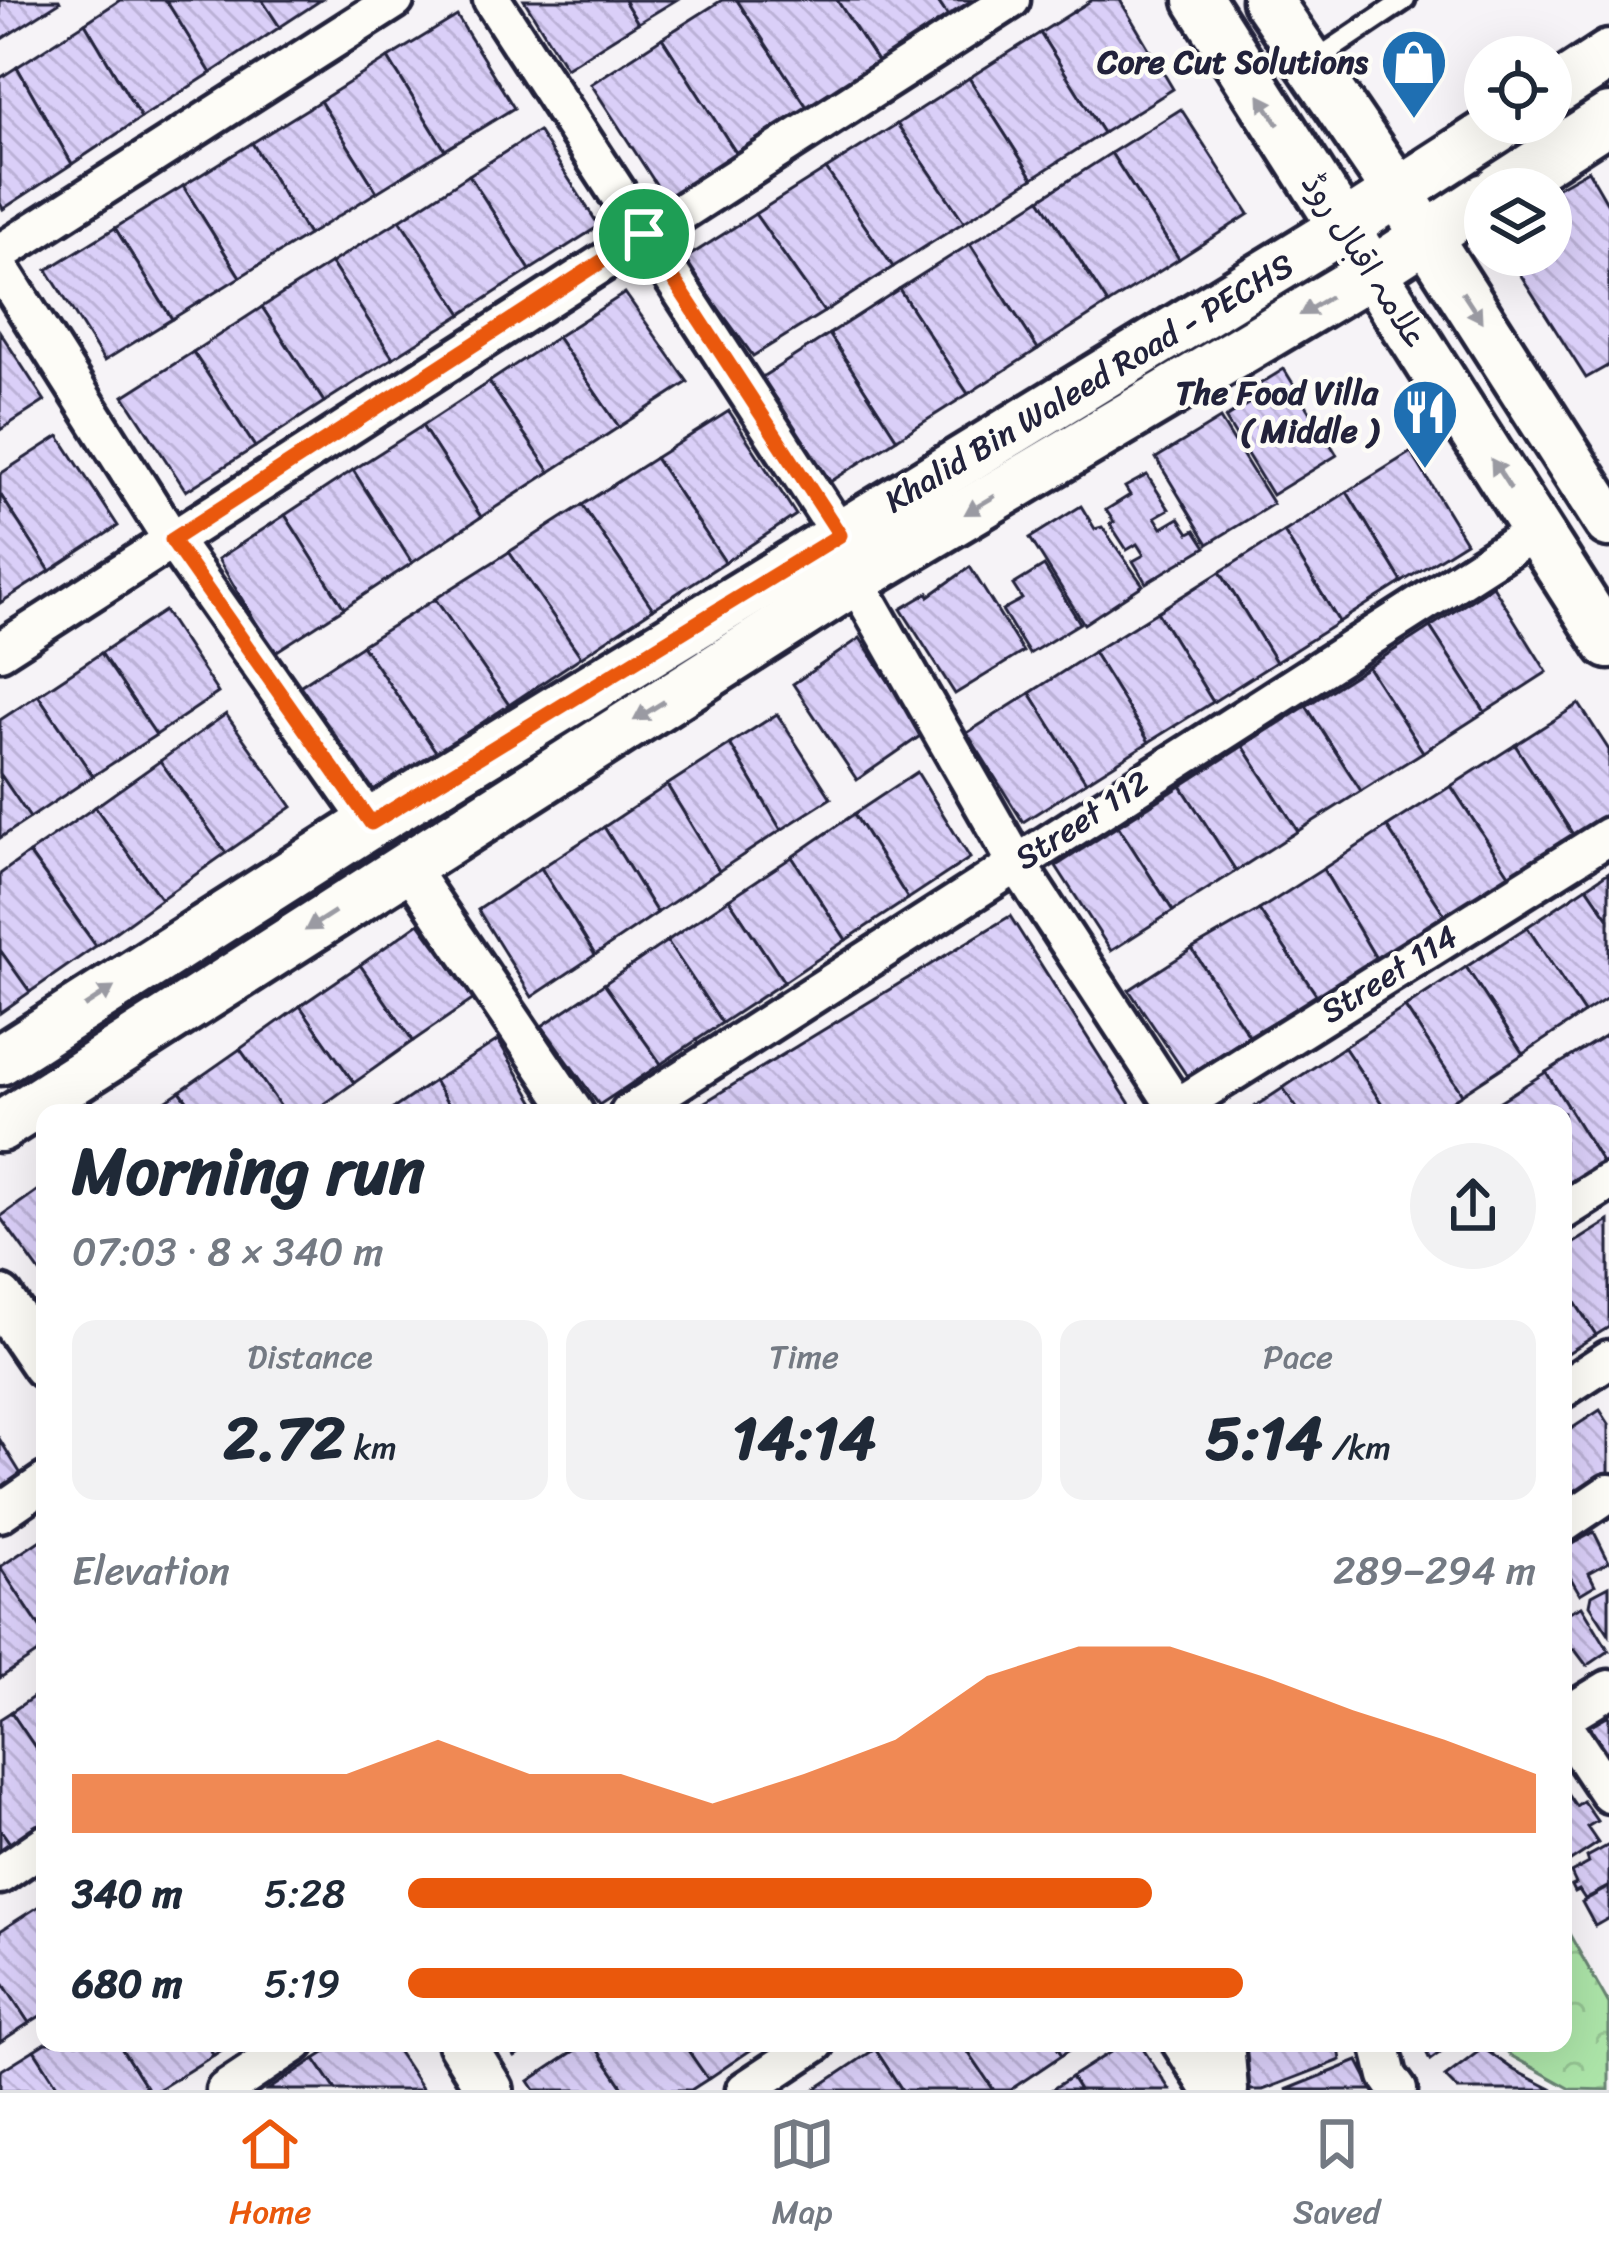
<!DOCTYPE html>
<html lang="en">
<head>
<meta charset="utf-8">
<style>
  :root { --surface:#fff; --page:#f2f2f3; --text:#1f2937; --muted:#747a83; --line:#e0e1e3; --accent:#ea580c }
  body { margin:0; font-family:Sriracha,"Playpen Sans Arabic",sans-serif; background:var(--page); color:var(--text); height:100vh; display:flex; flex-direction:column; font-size:45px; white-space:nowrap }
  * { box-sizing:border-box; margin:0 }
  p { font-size:39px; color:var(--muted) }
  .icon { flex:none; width:66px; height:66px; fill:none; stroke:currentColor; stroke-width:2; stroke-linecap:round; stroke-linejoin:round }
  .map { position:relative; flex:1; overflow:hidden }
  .details { position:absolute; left:36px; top:1104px; width:1536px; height:948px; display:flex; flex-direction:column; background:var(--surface); border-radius:24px; box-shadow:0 12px 48px #0002 }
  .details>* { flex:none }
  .controls { position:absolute; left:1464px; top:36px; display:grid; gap:24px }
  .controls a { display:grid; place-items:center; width:108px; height:108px; border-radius:50%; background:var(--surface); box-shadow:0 12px 48px #0002; font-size:60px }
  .pin { position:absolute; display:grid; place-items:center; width:102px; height:102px; color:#fff; margin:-51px; border:6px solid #fff; border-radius:50%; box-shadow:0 3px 12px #0007 }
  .round { display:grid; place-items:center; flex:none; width:126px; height:126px; border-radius:63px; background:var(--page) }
  .overview { display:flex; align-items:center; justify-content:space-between; height:204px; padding:0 36px }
  h1 { font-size:66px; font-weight:700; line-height:90px }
  .figures { display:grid; grid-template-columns:repeat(3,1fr); gap:18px; height:204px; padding:12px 36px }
  .figures div { display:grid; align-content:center; border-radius:24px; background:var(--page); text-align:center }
  .figures b { font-size:60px; font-weight:700 }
  .figures small { font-size:33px; font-weight:400 }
  .figures p { font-size:33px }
  .chart { height:336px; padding:24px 36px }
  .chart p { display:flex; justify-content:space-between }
  .chart svg { width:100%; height:216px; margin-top:12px; fill:var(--accent); opacity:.7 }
  ul { padding:0 36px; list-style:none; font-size:39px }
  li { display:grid; grid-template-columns:192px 144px 1fr; align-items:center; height:90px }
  li i { height:30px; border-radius:15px; background:var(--accent) }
  .tabs { display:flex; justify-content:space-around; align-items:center; height:168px; border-top:3px solid var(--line); background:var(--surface); font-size:33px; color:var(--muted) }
  .tabs a { display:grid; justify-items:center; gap:6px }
  .tabs .on { color:var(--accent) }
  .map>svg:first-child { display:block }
  .park { fill:url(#park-crowns); stroke:#678372; stroke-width:3 }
  .building { fill:url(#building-back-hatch); stroke:#22223b; stroke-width:3 }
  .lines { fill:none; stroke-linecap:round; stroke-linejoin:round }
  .service-casing { stroke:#22223b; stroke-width:27 }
  .minor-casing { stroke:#22223b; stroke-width:45 }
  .tertiary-casing { stroke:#22223b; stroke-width:54 }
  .secondary-casing { stroke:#22223b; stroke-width:57 }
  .service { stroke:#fdfcf7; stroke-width:18 }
  .minor { stroke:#fdfcf7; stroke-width:36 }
  .tertiary { stroke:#fdfcf7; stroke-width:45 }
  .secondary { stroke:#fdfcf7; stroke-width:48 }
  .oneway { fill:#9a9aa2 }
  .route-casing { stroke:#fff; stroke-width:24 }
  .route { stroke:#ea580c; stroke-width:15 }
  .labels { text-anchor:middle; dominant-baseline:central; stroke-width:9; stroke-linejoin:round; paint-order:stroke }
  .poi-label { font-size:33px; font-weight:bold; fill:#22223b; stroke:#fdfcf7; text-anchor:end }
  .street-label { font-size:33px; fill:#22223b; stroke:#fdfcf7 }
</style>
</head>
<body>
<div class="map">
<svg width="1609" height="2090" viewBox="0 0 1609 2090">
  <defs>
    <pattern id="park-crowns" width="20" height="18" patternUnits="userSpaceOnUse" patternTransform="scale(3)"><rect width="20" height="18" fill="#ace4a8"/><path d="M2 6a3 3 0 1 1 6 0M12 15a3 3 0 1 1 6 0" fill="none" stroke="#94c392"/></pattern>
    <pattern id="building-back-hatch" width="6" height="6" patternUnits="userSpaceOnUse" patternTransform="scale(3)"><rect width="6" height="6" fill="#dacff8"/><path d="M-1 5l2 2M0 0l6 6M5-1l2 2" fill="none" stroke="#bbb1d6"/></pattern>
  </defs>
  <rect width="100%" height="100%" fill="#f6f3f7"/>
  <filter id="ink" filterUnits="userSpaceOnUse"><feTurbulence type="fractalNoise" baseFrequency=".00833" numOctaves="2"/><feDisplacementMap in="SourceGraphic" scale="24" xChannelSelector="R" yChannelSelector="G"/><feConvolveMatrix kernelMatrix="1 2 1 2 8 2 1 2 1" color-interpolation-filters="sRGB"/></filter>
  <g filter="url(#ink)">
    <path class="park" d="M1563 1923 1609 2004V2090L1571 2089 1510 2055 1501 2043H1563Z"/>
    <g class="building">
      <path d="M0 0H59L60 2 0 40Z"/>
      <path d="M120 0H166L211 73 141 118 85 23Z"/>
      <path d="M166 0H262L280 27 211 73Z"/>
      <path d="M262 0H321L280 27Z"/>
      <path d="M524 0H624L638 23 566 68Z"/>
      <path d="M624 0H676L638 23Z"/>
      <path d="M722 0H737L809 110 738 156 662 38Z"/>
      <path d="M737 0H837L879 64 809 110Z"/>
      <path d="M837 0H937L950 19 879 64Z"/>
      <path d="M937 0H980L950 19Z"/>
      <path d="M1092 0H1120L1173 89 1103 133 1040 33Z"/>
      <path d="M457 16 514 108 445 150 388 58Z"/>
      <path d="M85 23 141 118 72 164 17 67Z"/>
      <path d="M1040 33 1103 133 1033 178 969 78Z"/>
      <path d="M662 38 738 156 667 201 591 84Z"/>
      <path d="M388 58 445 150 377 192 320 101Z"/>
      <path d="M17 67 72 164 3 209 0 203V78Z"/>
      <path d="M969 78 1033 178 964 222 897 124Z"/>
      <path d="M320 101 377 192 308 235 252 143Z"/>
      <path d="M1181 109 1249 214 1179 259 1111 153Z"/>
      <path d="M897 124 964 222 893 267 826 169Z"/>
      <path d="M538 131 599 226 530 270 469 175Z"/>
      <path d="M252 143 308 235 240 277 183 186Z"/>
      <path d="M1111 153 1179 259 1108 304 1040 199Z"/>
      <path d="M826 169 893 267 824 312 755 214Z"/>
      <path d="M1588 170 1609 206V365L1586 378 1508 255H1551V191Z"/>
      <path d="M469 175 530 270 462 314 400 220Z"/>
      <path d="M183 186 240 277 172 319 115 228Z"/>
      <path d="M1040 199 1108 304 1038 349 970 244Z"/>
      <path d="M755 214 824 312 753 356 683 260Z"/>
      <path d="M400 220 462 314 393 358 331 263Z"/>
      <path d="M115 228 172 319 104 361 47 270Z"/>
      <path d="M970 244 1038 349 968 394 899 289Z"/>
      <path d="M331 263 393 358 324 402 262 307Z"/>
      <path d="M899 289 968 394 897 439 829 334Z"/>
      <path d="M625 293 688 382 619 427 557 337Z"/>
      <path d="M262 307 324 402 255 447 193 352Z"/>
      <path d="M0 332 45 401 0 430Z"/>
      <path d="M829 334 897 439 827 484 759 379Z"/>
      <path d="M557 337 619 427 550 472 489 382Z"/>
      <path d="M193 352 255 447 186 491 124 396Z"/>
      <path d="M1284 369 1337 455 1272 495 1225 418 1261 396 1255 387Z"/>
      <path d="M489 382 550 472 481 517 422 426Z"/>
      <path d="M729 411 796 515 725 562 655 458Z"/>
      <path d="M1220 419 1273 504 1208 544 1156 458Z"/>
      <path d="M422 426 481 517 412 563 353 470Z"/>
      <path d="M59 436 118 526 50 571 0 494V474Z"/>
      <path d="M1411 452 1466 542 1402 582 1347 492Z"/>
      <path d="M655 458 725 562 653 609 582 505Z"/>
      <path d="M353 470 412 563 344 608 285 515Z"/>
      <path d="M1147 475 1169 509 1155 517 1162 528 1179 518 1189 533 1195 530 1206 547 1146 583 1133 561 1144 555 1137 544 1127 550 1110 524 1114 522 1106 510 1130 495 1125 487Z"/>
      <path d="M1347 492 1402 582 1339 622 1284 532Z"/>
      <path d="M0 494 50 571 0 603Z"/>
      <path d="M582 505 653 609 581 657 509 552Z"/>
      <path d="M1081 506 1095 529 1102 527 1143 585 1084 624 1030 538Z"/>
      <path d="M285 515 344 608 274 653 218 559Z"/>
      <path d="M1284 532 1339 622 1276 662 1220 572Z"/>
      <path d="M509 552 581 657 509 705 435 599Z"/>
      <path d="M1044 566 1080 623 1029 654 1002 610 1022 599 1013 585Z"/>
      <path d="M970 567 1023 652 955 694 901 609 928 593 929 596Z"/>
      <path d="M1220 572 1276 662 1213 702 1157 612Z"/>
      <path d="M1493 586 1547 672 1485 712 1430 627Z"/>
      <path d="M435 599 509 705 437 753 362 645Z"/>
      <path d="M164 611 218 693 156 735 101 653Z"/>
      <path d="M1157 612 1213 702 1149 742 1093 652Z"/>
      <path d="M1430 627 1485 712 1423 752 1368 667Z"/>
      <path d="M860 638 923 734 857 780 793 684Z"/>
      <path d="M362 645 437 753 365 800 289 693Z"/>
      <path d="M1093 652 1149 742 1086 782 1030 693Z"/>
      <path d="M101 653 156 735 93 776 38 695Z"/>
      <path d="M1368 667 1423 752 1361 791 1306 706Z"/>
      <path d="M1030 693 1086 782 1023 822 967 733Z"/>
      <path d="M38 695 93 776 30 818 0 774V720Z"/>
      <path d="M1579 704 1609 750V825L1579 844 1515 745Z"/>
      <path d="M1306 706 1361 791 1298 831 1243 746Z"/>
      <path d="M226 714 292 807 226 853 160 761Z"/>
      <path d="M777 714 831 798 781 830 730 744Z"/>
      <path d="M730 744 781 830 719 871 667 785Z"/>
      <path d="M1515 745 1579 844 1516 885 1451 786Z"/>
      <path d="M1243 746 1298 831 1236 871 1181 786Z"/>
      <path d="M160 761 226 853 161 899 95 807Z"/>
      <path d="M917 772 970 858 908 899 854 814Z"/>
      <path d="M0 774 30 818 0 838Z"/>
      <path d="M667 785 719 871 657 913 604 827Z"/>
      <path d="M1181 786 1236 871 1173 911 1118 826Z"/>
      <path d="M1451 786 1516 885 1452 926 1387 827Z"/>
      <path d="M95 807 161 899 96 946 29 853Z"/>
      <path d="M854 814 908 899 846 940 792 857Z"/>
      <path d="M1118 826 1173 911 1111 951 1056 866Z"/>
      <path d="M604 827 657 913 595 955 541 868Z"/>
      <path d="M1387 827 1452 926 1378 962 1323 869Z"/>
      <path d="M29 853 96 946 30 992 0 950V874Z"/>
      <path d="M792 857 846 940 784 982 729 899Z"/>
      <path d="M541 868 595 955 532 997 478 910Z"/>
      <path d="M1323 869 1378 962 1317 996 1259 910Z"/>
      <path d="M1609 872V919L1587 887Z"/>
      <path d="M1587 887 1609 919V997L1584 1013 1527 927Z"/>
      <path d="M729 899 784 982 722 1023 667 941Z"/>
      <path d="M1259 910 1317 996 1249 1036 1192 949Z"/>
      <path d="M1010 916 1135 1112 687 1113Z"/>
      <path d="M419 923 474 999 413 1041 360 965Z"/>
      <path d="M1527 927 1584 1013 1523 1054 1466 967Z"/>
      <path d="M667 941 722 1023 661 1064 604 984Z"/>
      <path d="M1192 949 1249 1036 1187 1076 1129 990Z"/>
      <path d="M0 950 30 992 0 1013Z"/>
      <path d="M360 965 413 1041 354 1083 300 1006Z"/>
      <path d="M1466 967 1523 1054 1462 1094 1405 1007Z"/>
      <path d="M604 984 661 1064 599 1105 542 1026Z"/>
      <path d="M300 1006 354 1083 312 1113H285L240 1049Z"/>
      <path d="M1405 1007 1462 1094 1433 1113H1388L1344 1047Z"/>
      <path d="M1609 1033V1167L1606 1169 1546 1072Z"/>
      <path d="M498 1040 541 1113H453L434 1081Z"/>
      <path d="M1344 1047 1388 1113H1300L1283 1088Z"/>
      <path d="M240 1049 285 1113H196L180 1091Z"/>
      <path d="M1546 1072 1606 1169 1563 1196V1113H1481Z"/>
      <path d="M434 1081 453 1113H387Z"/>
      <path d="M1283 1088 1300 1113H1245Z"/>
      <path d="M180 1091 196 1113H148Z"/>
      <path d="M45 1185V1279L0 1217Z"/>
      <path d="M1609 1221V1327L1596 1335 1563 1284V1250Z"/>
      <path d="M1563 1284 1596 1335 1563 1356Z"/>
      <path d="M1600 1410 1609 1424V1490L1576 1510 1563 1491V1434Z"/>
      <path d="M0 1440 29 1487 0 1505Z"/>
      <path d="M1594 1532 1609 1562 1589 1573 1595 1585 1580 1594 1563 1565V1549Z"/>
      <path d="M45 1537V1635L0 1567Z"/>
      <path d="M0 1567 45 1635V1648L0 1678Z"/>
      <path d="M1609 1586V1634L1590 1605 1592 1595Z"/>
      <path d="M1582 1606 1609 1651 1587 1666 1575 1650 1563 1649V1615Z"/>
      <path d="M45 1689V1762L11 1712Z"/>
      <path d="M11 1712 45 1762V1824L12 1846 0 1829V1719Z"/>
      <path d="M1609 1715V1763L1586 1728Z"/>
      <path d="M1563 1787 1576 1806 1583 1801 1597 1821 1587 1827 1598 1843 1563 1866Z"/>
      <path d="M0 1829 12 1846 0 1854Z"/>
      <path d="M1609 1845V1886L1585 1899 1579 1890 1575 1892 1572 1886 1576 1884 1571 1873 1589 1863 1587 1857Z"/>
      <path d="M1609 1887V1918L1595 1926 1582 1902Z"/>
      <path d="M39 1906 45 1916V2013L29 2023 0 1979V1931Z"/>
      <path d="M0 1979 29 2023 0 2042Z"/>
      <path d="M45 2043H118L148 2090H60L34 2050Z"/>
      <path d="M118 2043H206L214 2055 158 2090H148Z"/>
      <path d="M206 2043H233L214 2055Z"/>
      <path d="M340 2043H392L423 2090H336L315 2059Z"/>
      <path d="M504 2043H535L515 2057Z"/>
      <path d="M586 2043H593L625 2090H535L529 2081Z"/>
      <path d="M593 2043H683L708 2079 691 2090H625Z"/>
      <path d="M683 2043H761L708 2079Z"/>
      <path d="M884 2043H962L994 2090H902L875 2049Z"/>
      <path d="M962 2043H1054L1062 2055 1010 2090H994Z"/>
      <path d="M1054 2043H1081L1062 2055Z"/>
      <path d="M1125 2043H1139L1170 2090H1079L1071 2077Z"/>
      <path d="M1232 2043H1338L1341 2060 1263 2090H1243Z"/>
      <path d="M1422 2043H1453L1430 2060Z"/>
      <path d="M1483 2048 1514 2070 1553 2090H1458L1445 2077Z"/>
      <path d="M875 2049 902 2090H814Z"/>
      <path d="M34 2050 60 2090H0V2071Z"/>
      <path d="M315 2059 336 2090H268Z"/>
      <path d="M1358 2061 1373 2090H1286Z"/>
      <path d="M1071 2077 1079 2090H1051Z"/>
    </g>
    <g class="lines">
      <defs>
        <path id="service" d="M1314 61 1405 0"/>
        <g id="minor">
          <path d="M492 0 840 535"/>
          <path d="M0 253 395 0"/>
          <path d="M0 268 172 540 371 823"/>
          <path d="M855 580 1016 862 1180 1113"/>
          <path d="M0 651 1011 0"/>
          <path d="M407 865 575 1113"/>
          <path d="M629 1113 1537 530"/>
          <path d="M1168 1113 1609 836"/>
          <path d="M1563 1211 1609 1182"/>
          <path d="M1563 1389 1609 1359"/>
          <path d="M0 1513 45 1482"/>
          <path d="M1563 1524 1609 1493"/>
          <path d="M1563 1717 1609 1689"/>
          <path d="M1563 1725 1609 1794"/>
          <path d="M0 1875 45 1844"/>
          <path d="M1181 2043 1211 2090"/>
          <path d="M1225 2043 1229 2090"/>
          <path d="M1380 2043 1388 2076 1398 2090"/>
          <path d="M225 2090 296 2043"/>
          <path d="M745 2090 816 2043"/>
        </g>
        <g id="tertiary">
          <path d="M0 1299 45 1365"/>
          <path d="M461 2043 490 2090"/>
        </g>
        <g id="secondary">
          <path d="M1199 0 1609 644"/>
          <path d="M1267 0 1398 192 1609 522"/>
          <path d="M1551 93 1609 55"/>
          <path d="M1499 189 1609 118"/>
          <path d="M0 1060 371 823 1344 227 1505 123"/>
          <path d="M0 1127 855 580 1372 272 1485 198"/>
        </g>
      </defs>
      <use href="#service" class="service-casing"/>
      <use href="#minor" class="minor-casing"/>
      <use href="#tertiary" class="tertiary-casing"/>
      <use href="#secondary" class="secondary-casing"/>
      <use href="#service" class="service"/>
      <use href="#minor" class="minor"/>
      <use href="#tertiary" class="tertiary"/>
      <use href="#secondary" class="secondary"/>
    </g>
    <defs><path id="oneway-solid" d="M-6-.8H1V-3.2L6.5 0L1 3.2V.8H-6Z" transform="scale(3)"/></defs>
    <g class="oneway">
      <use href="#oneway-solid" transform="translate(1269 110) rotate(-123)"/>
      <use href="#oneway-solid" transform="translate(1315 306) rotate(149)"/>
      <use href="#oneway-solid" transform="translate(1472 307) rotate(57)"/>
      <use href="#oneway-solid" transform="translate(1501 474) rotate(-123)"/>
      <use href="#oneway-solid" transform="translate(980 505) rotate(149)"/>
      <use href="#oneway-solid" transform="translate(649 711) rotate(148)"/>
      <use href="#oneway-solid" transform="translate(320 921) rotate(147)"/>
      <use href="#oneway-solid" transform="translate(99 997) rotate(-33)"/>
    </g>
  </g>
  <g class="lines" filter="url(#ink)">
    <defs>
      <path id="route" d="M644 234 840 535 371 823 172 540Z"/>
    </defs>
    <use href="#route" class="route-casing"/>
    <use href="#route" class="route"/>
  </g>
  <defs>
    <symbol id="shop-pin" viewBox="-11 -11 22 30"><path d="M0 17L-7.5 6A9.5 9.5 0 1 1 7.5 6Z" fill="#1f6fb2" stroke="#fdfcf7"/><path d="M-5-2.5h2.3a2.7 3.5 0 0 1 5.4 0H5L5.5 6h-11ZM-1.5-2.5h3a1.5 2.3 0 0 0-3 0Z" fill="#fff"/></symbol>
    <symbol id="restaurant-pin" viewBox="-11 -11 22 30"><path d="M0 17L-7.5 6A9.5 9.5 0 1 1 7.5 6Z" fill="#1f6fb2" stroke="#fdfcf7"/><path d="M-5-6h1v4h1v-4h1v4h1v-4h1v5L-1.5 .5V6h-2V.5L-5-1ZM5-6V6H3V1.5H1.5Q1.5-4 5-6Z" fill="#fff"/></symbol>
  </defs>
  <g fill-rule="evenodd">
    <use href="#shop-pin" x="1376" y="24" width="76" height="104"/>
    <use href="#restaurant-pin" x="1387" y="374" width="76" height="104"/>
  </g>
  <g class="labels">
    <g class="poi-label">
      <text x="1368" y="62">Core Cut Solutions</text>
      <text x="1378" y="393">The Food Villa<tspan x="1378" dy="38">( Middle )</tspan></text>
    </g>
    <g class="street-label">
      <text transform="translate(1365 261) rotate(57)">علامہ اقبال روڈ</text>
      <text transform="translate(1089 383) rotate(-31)">Khalid Bin Waleed Road - PECHS</text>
      <text transform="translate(1082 820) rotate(-33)">Street 112</text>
      <text transform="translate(1389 974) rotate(-32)">Street 114</text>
    </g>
  </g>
</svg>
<div class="controls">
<a><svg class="icon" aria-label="locate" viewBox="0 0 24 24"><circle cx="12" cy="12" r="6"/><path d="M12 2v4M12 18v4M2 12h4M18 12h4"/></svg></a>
<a><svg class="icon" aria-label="layers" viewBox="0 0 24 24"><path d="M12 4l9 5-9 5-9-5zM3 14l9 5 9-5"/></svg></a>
</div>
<div class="pin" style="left:644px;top:234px;background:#1e9e55"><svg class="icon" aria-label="arrive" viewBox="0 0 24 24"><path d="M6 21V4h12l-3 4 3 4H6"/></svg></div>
<section class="details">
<div class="overview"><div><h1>Morning run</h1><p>07:03 · 8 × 340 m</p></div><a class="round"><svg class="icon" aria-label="share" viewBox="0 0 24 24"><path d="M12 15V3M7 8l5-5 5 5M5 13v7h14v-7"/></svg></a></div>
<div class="figures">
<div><p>Distance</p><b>2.72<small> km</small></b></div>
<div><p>Time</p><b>14:14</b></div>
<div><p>Pace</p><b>5:14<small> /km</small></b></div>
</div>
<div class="chart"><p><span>Elevation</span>289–294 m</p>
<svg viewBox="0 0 160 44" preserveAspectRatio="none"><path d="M0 44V32L10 32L20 32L30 32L40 25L50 32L60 32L70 38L80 32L90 25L100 12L110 6L120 6L130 12L140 19L150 25L160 32V44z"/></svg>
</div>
<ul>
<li><b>340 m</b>5:28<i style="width:66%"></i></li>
<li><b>680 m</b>5:19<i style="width:74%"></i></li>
</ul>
</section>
</div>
<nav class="tabs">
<a class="on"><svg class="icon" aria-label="home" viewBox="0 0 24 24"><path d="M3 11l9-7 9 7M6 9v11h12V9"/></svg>Home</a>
<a><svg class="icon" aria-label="map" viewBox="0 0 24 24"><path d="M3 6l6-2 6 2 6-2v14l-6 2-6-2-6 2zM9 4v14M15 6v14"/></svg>Map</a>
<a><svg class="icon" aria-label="saved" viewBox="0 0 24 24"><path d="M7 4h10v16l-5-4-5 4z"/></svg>Saved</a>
</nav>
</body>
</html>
